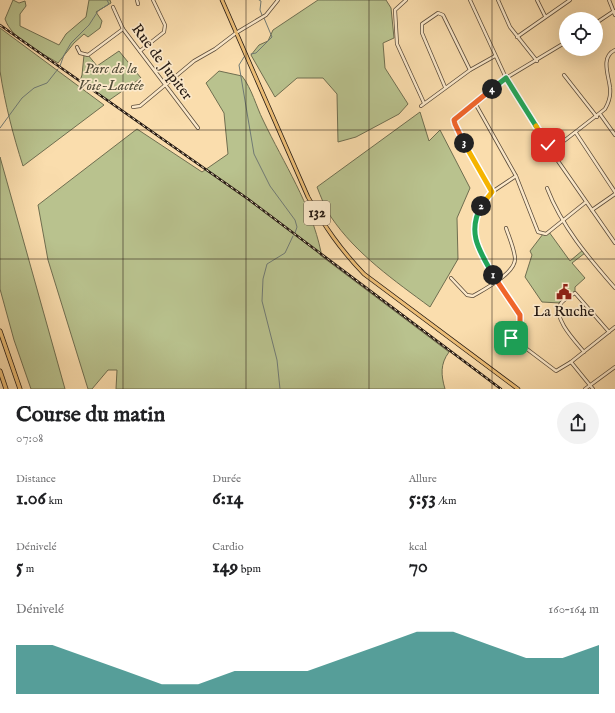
<!DOCTYPE html>
<html lang="fr">
<head>
<meta charset="utf-8">
<style>
  :root { --surface:#fff; --page:#f2f2f2; --text:#202124; --muted:#757577; --accent:#0f766e }
  body { margin:0; font-family:"IM FELL English",serif; background:var(--page); color:var(--text); height:100vh; display:flex; flex-direction:column; font-size:15px; white-space:nowrap }
  * { box-sizing:border-box; margin:0 }
  p { font-size:13px; color:var(--muted) }
  .icon { flex:none; width:22px; height:22px; fill:none; stroke:currentColor; stroke-width:2; stroke-linecap:round; stroke-linejoin:round }
  .map { position:relative; height:389px; overflow:hidden }
  .panel { display:flex; flex-direction:column; background:var(--surface); flex:1 }
  .panel>* { flex:none }
  .tools { position:absolute; left:559px; top:12px; display:grid; gap:8px }
  .tools a { display:grid; place-items:center; width:44px; height:44px; border-radius:50%; background:var(--surface); box-shadow:0 4px 16px #0002; font-size:20px }
  .pin { position:absolute; display:grid; place-items:center; width:34px; height:34px; color:#fff; margin:-17px; border-radius:8px; box-shadow:0 2px 6px #0006 }
  .km { position:absolute; width:20px; height:20px; margin:-10px; border-radius:50%; background:#222; color:#fff; font-size:11px; line-height:20px; text-align:center }
  .round { display:grid; place-items:center; flex:none; width:42px; height:42px; border-radius:21px; background:var(--page) }
  .headline { display:flex; align-items:center; justify-content:space-between; height:68px; padding:0 16px }
  h1 { font-size:22px; font-weight:800; line-height:30px }
  .metrics { display:grid; grid-template-columns:repeat(3,1fr); gap:6px; height:68px; padding:4px 16px }
  .metrics div { display:grid; align-content:center }
  .metrics b { font-size:20px; font-weight:800 }
  .metrics small { font-size:11px; font-weight:400 }
  .metrics p { font-size:11px }
  .chart { height:112px; padding:8px 16px }
  .chart p { display:flex; justify-content:space-between }
  .chart svg { width:100%; height:72px; margin-top:4px; fill:var(--accent); opacity:.7 }
  .map>svg:first-child { display:block }
  .green { fill:#b9c28e; stroke:#6f6e50 }
  .lines { fill:none; stroke-linecap:round; stroke-linejoin:round }
  .stream { stroke:#707a74; stroke-width:1 }
  .minor-casing { stroke:#5a4b3a; stroke-width:4 }
  .major-casing { stroke:#251a13; stroke-width:4.5 }
  .highway-casing { stroke:#251a13; stroke-width:5 }
  .minor { stroke:#fce9ca; stroke-width:2.5 }
  .major { stroke:#edbe76; stroke-width:3 }
  .highway { stroke:#edbe76; stroke-width:3.5 }
  .rail-casing { stroke:#251a13; stroke-width:2.5 }
  .rail { stroke:#fce9ca; stroke-width:1; stroke-dasharray:3; stroke-linecap:butt }
  .split-1-casing { stroke:#fff; stroke-width:8 }
  .split-2-casing { stroke:#fff; stroke-width:8 }
  .split-3-casing { stroke:#fff; stroke-width:8 }
  .split-4-casing { stroke:#fff; stroke-width:8 }
  .split-5-casing { stroke:#fff; stroke-width:8 }
  .split-6-casing { stroke:#fff; stroke-width:8 }
  .split-1 { stroke:#f0652b; stroke-width:5 }
  .split-2 { stroke:#22a559; stroke-width:5 }
  .split-3 { stroke:#f5b400; stroke-width:5 }
  .split-4 { stroke:#f0652b; stroke-width:5 }
  .split-5 { stroke:#22a559; stroke-width:5 }
  .split-6 { stroke:#f5b400; stroke-width:5 }
  .grid { fill:none; stroke:#251a13; stroke-width:1; stroke-opacity:0.55 }
  .labels { text-anchor:middle; dominant-baseline:central; stroke-width:3.5; stroke-linejoin:round; paint-order:stroke }
  .shield { fill:#fce9ca; stroke:#66584a; stroke-width:1 }
  .shield-label { font-size:14px; font-weight:bold; fill:#251a13 }
  .street-label { font-size:15px; fill:#251a13; stroke:#fce9ca }
  .park-label { font-size:15px; font-style:italic; fill:#514c38; stroke:#fce9ca }
  .poi-label { font-size:15px; fill:#251a13; stroke:#fce9ca }
</style>
</head>
<body>
<div class="map">
<svg width="615" height="389" viewBox="0 0 615 389">
  <rect width="100%" height="100%" fill="#faddad"/>
  <filter id="stains"><feTurbulence type="fractalNoise" baseFrequency=".005" numOctaves="4"/><feColorMatrix values="0 0 0 0 .2 0 0 0 0 .09 0 0 0 0 .02 0 0 0 .5 -.17"/></filter>
  <radialGradient id="worn" r=".72"><stop offset=".6" stop-color="#630" stop-opacity="0"/><stop offset="1" stop-color="#630" stop-opacity=".3"/></radialGradient>
  <g class="green">
    <path d="M13 0 19 3 25 1 26 6 20 14V26L59 45 66 34 86 17 89 0H110L111 3 96 12 102 21 100 28 88 37 84 34 74 43 58 63C41 52 12 40 5 19Z"/>
    <path d="M318 0H386L391 8 394 38 383 43 385 68 408 104 399 114 356 137 338 142 337 94 323 78H297L275 97 251 55 259 45 268 41 273 30Z"/>
    <path d="M0 28 104 105 23 166C13 135 5 104 0 71 0 58 0 42 0 28Z"/>
    <path d="M119 51 141 78 108 101 80 81 82 75 84 55H88L97 66Z"/>
    <path d="M219 71 242 76C252 89 256 106 263 120 284 164 311 204 321 252L320 255 449 352C440 364 441 375 445 389H116L117 370H108L92 389H88L48 260 38 205 137 129 202 172 228 154 224 113 206 83Z"/>
    <path d="M420 112 429 141 440 130 470 188 457 218 458 259 430 307C395 281 356 254 331 217 325 208 321 197 317 187Z"/>
    <path d="M0 157 65 389H31L14 340 0 289Z"/>
    <path d="M549 232 570 261 583 250 585 253 572 263 585 278 575 287V293L560 303 542 302 525 277 532 255 530 251 543 234Z"/>
  </g>
  <g class="lines">
    <g class="stream">
      <path d="M259 0 261 1 260 10 262 15"/>
      <path d="M251 54 256 53 272 37 264 18"/>
      <path d="M244 57 239 65 254 154 270 186 295 220 297 227 295 233"/>
      <path d="M60 66 64 55 71 43 89 25 98 11 109 4 107 0"/>
      <path d="M0 128 22 98 34 88 47 83 58 69"/>
      <path d="M280 389 277 360 262 301 263 279 267 264 285 253 293 236"/>
    </g>
    <defs>
      <g id="minor">
        <path d="M137 0 138 4"/>
        <path d="M406 0 395 10 397 44 424 103"/>
        <path d="M470 0 506 78 551 151 615 243"/>
        <path d="M498 0 510 27 537 61"/>
        <path d="M537 0 545 16"/>
        <path d="M609 0 615 15"/>
        <path d="M113 7 123 29 198 128"/>
        <path d="M596 23 614 11"/>
        <path d="M517 37 570 0"/>
        <path d="M77 47 80 53 88 55 123 29"/>
        <path d="M140 51 164 32 165 25 153 0"/>
        <path d="M564 75 597 117"/>
        <path d="M445 87 422 33V24L438 13 443 15 470 70"/>
        <path d="M475 103 516 176 538 232 546 234 586 202"/>
        <path d="M421 106 470 70 495 56"/>
        <path d="M133 107 140 106 194 61 215 49 236 33 266 15 278 0"/>
        <path d="M600 114 615 135"/>
        <path d="M576 133 615 192"/>
        <path d="M551 151 605 109C609 102 611 96 610 88 609 76 600 57 615 50"/>
        <path d="M516 176 492 192 478 212 474 227 476 243 485 261 496 281 520 315V323L511 337 556 371 571 362 615 327"/>
        <path d="M547 188C562 227 588 257 615 288"/>
        <path d="M492 192 455 124 454 120 506 78 566 42"/>
        <path d="M592 210 615 194"/>
        <path d="M451 278 467 295 473 296C485 289 516 273 515 258 514 248 509 237 506 228"/>
        <path d="M584 352C576 342 553 319 560 305 562 300 570 296 575 293L609 332"/>
        <path d="M571 362 593 389"/>
        <path d="M585 389 615 367"/>
      </g>
      <path id="major" d="M222 0 308 197C325 227 340 249 364 274L518 389"/>
      <g id="highway">
        <path d="M0 331 20 389"/>
        <path d="M0 371 6 389"/>
      </g>
    </defs>
    <use href="#minor" class="minor-casing"/>
    <use href="#major" class="major-casing"/>
    <use href="#highway" class="highway-casing"/>
    <use href="#minor" class="minor"/>
    <use href="#major" class="major"/>
    <use href="#highway" class="highway"/>
    <defs>
      <path id="rail" d="M0 25 248 199 501 389"/>
    </defs>
    <use href="#rail" class="rail-casing"/>
    <use href="#rail" class="rail"/>
  </g>
  <g class="lines">
    <defs>
      <path id="split-1" d="M493 275 520 315V323L511 338"/>
      <path id="split-2" d="M481 206C467 233 479 250 493 275"/>
      <path id="split-3" d="M464 143 492 192 481 206"/>
      <path id="split-4" d="M464 143 455 124 454 120 492 89"/>
      <path id="split-5" d="M492 89 506 78 536 126"/>
      <path id="split-6" d="M536 126 548 145"/>
    </defs>
    <use href="#split-1" class="split-1-casing"/>
    <use href="#split-2" class="split-2-casing"/>
    <use href="#split-3" class="split-3-casing"/>
    <use href="#split-4" class="split-4-casing"/>
    <use href="#split-5" class="split-5-casing"/>
    <use href="#split-6" class="split-6-casing"/>
    <use href="#split-1" class="split-1"/>
    <use href="#split-2" class="split-2"/>
    <use href="#split-3" class="split-3"/>
    <use href="#split-4" class="split-4"/>
    <use href="#split-5" class="split-5"/>
    <use href="#split-6" class="split-6"/>
  </g>
  <path class="grid" d="M123 0V389M246 0V389M369 0V389M492 0V389M0 130H615M0 259H615"/>
  <defs>
    <symbol id="civic-bare" viewBox="-9 -9 18 18"><path d="M-.6-6.5H3V-4.5H.6V-3L4-1V1h2V6H-6V1h2V-1L-.6-3ZM-1.2 2.5V6h2.4V2.5Z" fill="#8f2418" stroke="#fce9ca" stroke-width="2.5" paint-order="stroke"/></symbol>
  </defs>
  <g fill-rule="evenodd">
    <use href="#civic-bare" x="553" y="281" width="22" height="22"/>
  </g>
  <g class="labels">
    <rect class="shield" x="304" y="201" width="26" height="24" rx="3"/>
    <g class="shield-label">
      <text x="317" y="213">132</text>
    </g>
    <g class="street-label">
      <text transform="translate(162 62) rotate(53)">Rue de Jupiter</text>
    </g>
    <g class="park-label">
      <text x="111" y="68">Parc de la<tspan x="111" dy="17">Voie-Lactée</tspan></text>
    </g>
    <g class="poi-label">
      <text x="564" y="311">La Ruche</text>
    </g>
  </g>
  <rect width="100%" height="100%" filter="url(#stains)"/>
  <rect width="100%" height="100%" fill="url(#worn)"/>
</svg>
<div class="tools">
<a><svg class="icon" aria-label="locate" viewBox="0 0 24 24"><circle cx="12" cy="12" r="6"/><path d="M12 2v4M12 18v4M2 12h4M18 12h4"/></svg></a>
</div>
<div class="pin" style="left:511px;top:338px;background:#1e9e55"><svg class="icon" aria-label="arrive" viewBox="0 0 24 24"><path d="M6 21V4h12l-3 4 3 4H6"/></svg></div>
<div class="pin" style="left:548px;top:145px;background:#d93025"><svg class="icon" aria-label="check" viewBox="0 0 24 24"><path d="M5 12l5 5 9-10"/></svg></div>
<b class="km" style="left:493px;top:275px">1</b>
<b class="km" style="left:481px;top:206px">2</b>
<b class="km" style="left:464px;top:143px">3</b>
<b class="km" style="left:492px;top:89px">4</b>
</div>
<section class="panel">
<div class="headline"><div><h1>Course du matin</h1><p>07:08</p></div><a class="round"><svg class="icon" aria-label="share" viewBox="0 0 24 24"><path d="M12 15V3M7 8l5-5 5 5M5 13v7h14v-7"/></svg></a></div>
<div class="metrics">
<div><p>Distance</p><b>1.06<small> km</small></b></div>
<div><p>Durée</p><b>6:14</b></div>
<div><p>Allure</p><b>5:53<small> /km</small></b></div>
</div>
<div class="metrics">
<div><p>Dénivelé</p><b>5<small> m</small></b></div>
<div><p>Cardio</p><b>149<small> bpm</small></b></div>
<div><p>kcal</p><b>70</b></div>
</div>
<div class="chart"><p><span>Dénivelé</span>160–164 m</p>
<svg viewBox="0 0 160 44" preserveAspectRatio="none"><path d="M0 44V14L10 14L20 22L30 30L40 38L50 38L60 30L70 30L80 30L90 22L100 14L110 6L120 6L130 14L140 22L150 22L160 14V44z"/></svg>
</div>
</section>
</body>
</html>
